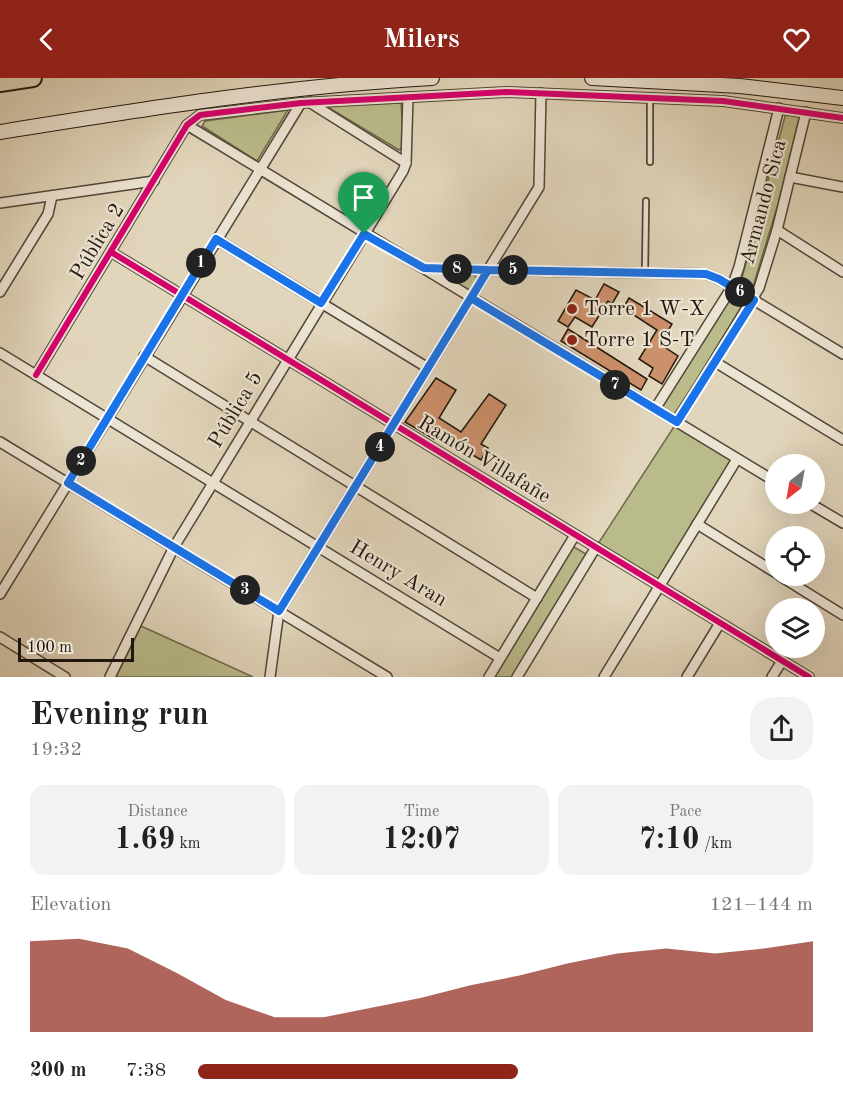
<!DOCTYPE html>
<html lang="en">
<head>
<meta charset="utf-8">
<style>
  :root { --surface:#fff; --page:#f2f2f2; --text:#202124; --muted:#757577; --accent:#8f2418 }
  body { margin:0; font-family:"Old Standard TT",serif; background:var(--page); color:var(--text); height:100vh; display:flex; flex-direction:column; font-size:22px; white-space:nowrap }
  * { box-sizing:border-box; margin:0 }
  p { font-size:20px; color:var(--muted) }
  .icon { flex:none; width:33px; height:33px; fill:none; stroke:currentColor; stroke-width:2; stroke-linecap:round; stroke-linejoin:round }
  .map { position:relative; height:599px; overflow:hidden }
  .details { display:flex; flex-direction:column; background:var(--surface); flex:1 }
  .details>* { flex:none }
  .needle { width:39px; rotate:211deg }
  .controls { position:absolute; left:765px; top:376px; display:grid; gap:12px }
  .controls a { display:grid; place-items:center; width:60px; height:60px; border-radius:50%; background:var(--surface); box-shadow:0 6px 24px #0002; font-size:30px }
  .scale { position:absolute; left:18px; bottom:15px; width:116px; box-sizing:border-box; padding-left:6px; border:3px solid #21170d; border-top:0; font-size:16px; line-height:21px; white-space:nowrap; color:#21170d; -webkit-text-stroke:4px #ece4d3; paint-order:stroke }
  .pin { position:absolute; display:grid; place-items:center; width:51px; height:51px; color:#fff; margin:-62px -26px; border-radius:50% 50% 50% 0; rotate:-45deg; box-shadow:0 0 6px #0007 }
  .pin .icon { rotate:45deg }
  .km { position:absolute; width:30px; height:30px; margin:-15px; border-radius:50%; background:#222; color:#fff; font-size:16px; line-height:30px; text-align:center }
  .round { display:grid; place-items:center; flex:none; width:63px; height:63px; border-radius:24px; background:var(--page) }
  .head { display:flex; align-items:center; justify-content:space-between; height:102px; padding:0 30px }
  h1 { font-size:33px; font-weight:800; line-height:45px }
  .stats { display:grid; grid-template-columns:repeat(3,1fr); gap:9px; height:102px; padding:6px 30px }
  .stats div { display:grid; align-content:center; border-radius:15px; background:var(--page); text-align:center }
  .stats b { font-size:30px; font-weight:800 }
  .stats small { font-size:16px; font-weight:400 }
  .stats p { font-size:16px }
  .chart { height:168px; padding:12px 30px }
  .chart p { display:flex; justify-content:space-between }
  .chart svg { width:100%; height:108px; margin-top:6px; fill:var(--accent); opacity:.7 }
  ul { padding:0 30px; list-style:none; font-size:20px }
  li { display:grid; grid-template-columns:96px 72px 1fr; align-items:center; height:45px }
  li i { height:15px; border-radius:8px; background:var(--accent) }
  header { display:flex; justify-content:space-between; align-items:center; height:78px; padding:0 30px; background:var(--accent); color:#fff; font-size:27px; font-weight:800 }
  .map>svg:first-child { display:block }
  .green { fill:#babb8b; stroke:#6e694c; stroke-width:1.5 }
  .building { fill:#cc906a; stroke:#21170d; stroke-width:1.5 }
  .lines { fill:none; stroke-linecap:round; stroke-linejoin:round }
  .lane-casing { stroke:#514638; stroke-width:8 }
  .street-casing { stroke:#514638; stroke-width:12 }
  .secondary-casing { stroke:#21170d; stroke-width:16 }
  .highway-casing { stroke:#21170d; stroke-width:20 }
  .lane { stroke:#ece4d3; stroke-width:4.5 }
  .street { stroke:#ece4d3; stroke-width:9 }
  .secondary { stroke:#ece4d3; stroke-width:14 }
  .highway { stroke:#e1d5bb; stroke-width:16 }
  .cycleway-casing { stroke:#ece4d3; stroke-width:10 }
  .cycleway { stroke:#d6006c; stroke-width:6 }
  .route-casing { stroke:#fff; stroke-width:12 }
  .route { stroke:#1a73e8; stroke-width:8 }
  .poi-dot { fill:#8f2418; stroke:#ece4d3; stroke-width:2 }
  .labels { text-anchor:middle; dominant-baseline:central; stroke-width:4.5; stroke-linejoin:round; paint-order:stroke }
  .street-label { font-size:21px; fill:#21170d; stroke:#ece4d3 }
  .poi-label { font-size:21px; fill:#21170d; stroke:#ece4d3; text-anchor:start }
</style>
</head>
<body>
<header><svg class="icon" aria-label="back" viewBox="0 0 24 24"><path d="M15 5l-7 7 7 7"/></svg>Milers<svg class="icon" aria-label="heart" viewBox="0 0 24 24"><path d="M12 20l-8-8c-3-5 5-10 8-4 3-6 11-1 8 4z"/></svg></header>
<div class="map">
<svg width="843" height="599" viewBox="0 0 843 599">
  <rect width="100%" height="100%" fill="#e1d5bb"/>
  <filter id="stains"><feTurbulence type="fractalNoise" baseFrequency=".00333" numOctaves="4"/><feColorMatrix values="0 0 0 0 .2 0 0 0 0 .09 0 0 0 0 .02 0 0 0 .5 -.17"/></filter>
  <radialGradient id="worn" r=".72"><stop offset=".6" stop-color="#630" stop-opacity="0"/><stop offset="1" stop-color="#630" stop-opacity=".3"/></radialGradient>
  <g class="green">
    <path d="M401 25 404 69 399 72 326 28Z"/>
    <path d="M787 31 801 33 778 126 751 215 740 207Z"/>
    <path d="M288 32 257 83 202 48 205 43Z"/>
    <path d="M446 195 474 197 478 201 470 213 443 198Z"/>
    <path d="M731 218 745 228 673 338 659 331Z"/>
    <path d="M677 344 737 381 660 508 596 469Z"/>
    <path d="M572 468 586 476 513 599H493Z"/>
    <path d="M141 548 253 599H116Z"/>
  </g>
  <g class="building">
    <path d="M604 206 619 214 612 226 608 223 592 249 575 239 568 249 558 243 576 212 595 222Z"/>
    <path d="M629 220 672 246 662 263 664 265 663 268 678 278 662 306 649 298 653 290 639 281 657 252 623 230Z"/>
    <path d="M568 251 647 301 641 312 561 263Z"/>
    <path d="M436 300 456 312 439 340 461 354 489 316 506 327 481 366 488 370 481 382 438 356 434 361 405 344Z"/>
  </g>
  <g class="lines">
    <defs>
      <g id="lane">
        <path d="M650 19V84"/>
        <path d="M645 194 646 123"/>
      </g>
      <g id="street">
        <path d="M309 24 406 85"/>
        <path d="M187 47 776 404"/>
        <path d="M790 99 843 109"/>
        <path d="M0 125 154 103"/>
        <path d="M777 152 843 194"/>
        <path d="M216 161 428 290"/>
        <path d="M111 174 809 599"/>
        <path d="M427 191 706 196 719 201 843 276"/>
        <path d="M0 214 48 136 52 118"/>
        <path d="M0 275 500 580"/>
        <path d="M144 278 537 520"/>
        <path d="M715 284 843 362"/>
        <path d="M36 297 187 47 200 37 301 25 506 14 723 23 843 40"/>
        <path d="M655 331 732 209 739 189 779 30"/>
        <path d="M677 344 759 210 777 152 806 34"/>
        <path d="M0 364 387 599"/>
        <path d="M811 426 843 445"/>
        <path d="M697 446 776 495"/>
        <path d="M780 498 843 537"/>
        <path d="M0 516 301 25"/>
        <path d="M0 559 65 599"/>
        <path d="M110 599 174 469 403 93 406 85 408 19"/>
        <path d="M270 599 279 533 539 109 541 15"/>
        <path d="M489 599 575 457"/>
        <path d="M517 599 596 469"/>
        <path d="M604 599 737 381"/>
        <path d="M687 599 720 545"/>
        <path d="M772 599 782 583"/>
      </g>
      <g id="secondary">
        <path d="M592 0 740 8 843 20"/>
        <path d="M0 54C144 31 286 8 432 0"/>
      </g>
      <path id="highway" d="M0 5 33 0"/>
    </defs>
    <use href="#lane" class="lane-casing"/>
    <use href="#street" class="street-casing"/>
    <use href="#secondary" class="secondary-casing"/>
    <use href="#highway" class="highway-casing"/>
    <use href="#lane" class="lane"/>
    <use href="#street" class="street"/>
    <use href="#secondary" class="secondary"/>
    <use href="#highway" class="highway"/>
    <defs>
      <g id="cycleway">
        <path d="M111 174 809 599"/>
        <path d="M36 297 187 47 200 37 301 25 506 14 723 23 843 40"/>
      </g>
    </defs>
    <use href="#cycleway" class="cycleway-casing"/>
    <use href="#cycleway" class="cycleway"/>
  </g>
  <g class="lines">
    <defs>
      <path id="route" d="M364 156 321 225 216 161 68 405 279 533 488 192 706 196 719 201 754 222 677 344 471 220 488 192 424 190 364 156"/>
    </defs>
    <use href="#route" class="route-casing"/>
    <use href="#route" class="route"/>
  </g>
  <g class="poi-dot">
    <circle cx="572" cy="231" r="6"/>
    <circle cx="572" cy="262" r="6"/>
  </g>
  <g class="labels">
    <g class="street-label">
      <text transform="translate(764 124) rotate(-75)">Armando Sica</text>
      <text transform="translate(98 164) rotate(-59)">Pública 2</text>
      <text transform="translate(236 332) rotate(-59)">Pública 5</text>
      <text transform="translate(484 382) rotate(31)">Ramón Villafañe</text>
      <text transform="translate(398 496) rotate(31)">Henry Aran</text>
    </g>
    <g class="poi-label">
      <text x="584" y="231">Torre 1 W-X</text>
      <text x="584" y="262">Torre 1 S-T</text>
    </g>
  </g>
  <rect width="100%" height="100%" filter="url(#stains)"/>
  <rect width="100%" height="100%" fill="url(#worn)"/>
</svg>
<div class="controls">
<a><svg class="needle" viewBox="-14 -14 28 28"><path d="M0-13l5 13h-10z" fill="#e53935"/><path d="M0 13l5-13h-10z" fill="#757577"/></svg></a>
<a><svg class="icon" aria-label="locate" viewBox="0 0 24 24"><circle cx="12" cy="12" r="6"/><path d="M12 2v4M12 18v4M2 12h4M18 12h4"/></svg></a>
<a><svg class="icon" aria-label="layers" viewBox="0 0 24 24"><path d="M12 4l9 5-9 5-9-5zM3 14l9 5 9-5"/></svg></a>
</div>
<div class="scale">100 m</div>
<div class="pin" style="left:364px;top:156px;background:#1e9e55"><svg class="icon" aria-label="arrive" viewBox="0 0 24 24"><path d="M6 21V4h12l-3 4 3 4H6"/></svg></div>
<b class="km" style="left:201px;top:185px">1</b>
<b class="km" style="left:81px;top:383px">2</b>
<b class="km" style="left:245px;top:512px">3</b>
<b class="km" style="left:380px;top:369px">4</b>
<b class="km" style="left:513px;top:192px">5</b>
<b class="km" style="left:740px;top:214px">6</b>
<b class="km" style="left:615px;top:307px">7</b>
<b class="km" style="left:457px;top:191px">8</b>
</div>
<section class="details">
<div class="head"><div><h1>Evening run</h1><p>19:32</p></div><a class="round"><svg class="icon" aria-label="share" viewBox="0 0 24 24"><path d="M12 15V3M7 8l5-5 5 5M5 13v7h14v-7"/></svg></a></div>
<div class="stats">
<div><p>Distance</p><b>1.69<small> km</small></b></div>
<div><p>Time</p><b>12:07</b></div>
<div><p>Pace</p><b>7:10<small> /km</small></b></div>
</div>
<div class="chart"><p><span>Elevation</span>121–144 m</p>
<svg viewBox="0 0 160 44" preserveAspectRatio="none"><path d="M0 44V7L10 6L20 10L30 20L40 31L50 38L60 38L70 34L80 30L90 25L100 21L110 16L120 12L130 10L140 12L150 10L160 7V44z"/></svg>
</div>
<ul>
<li><b>200 m</b>7:38<i style="width:52%"></i></li>
</ul>
</section>
</body>
</html>
